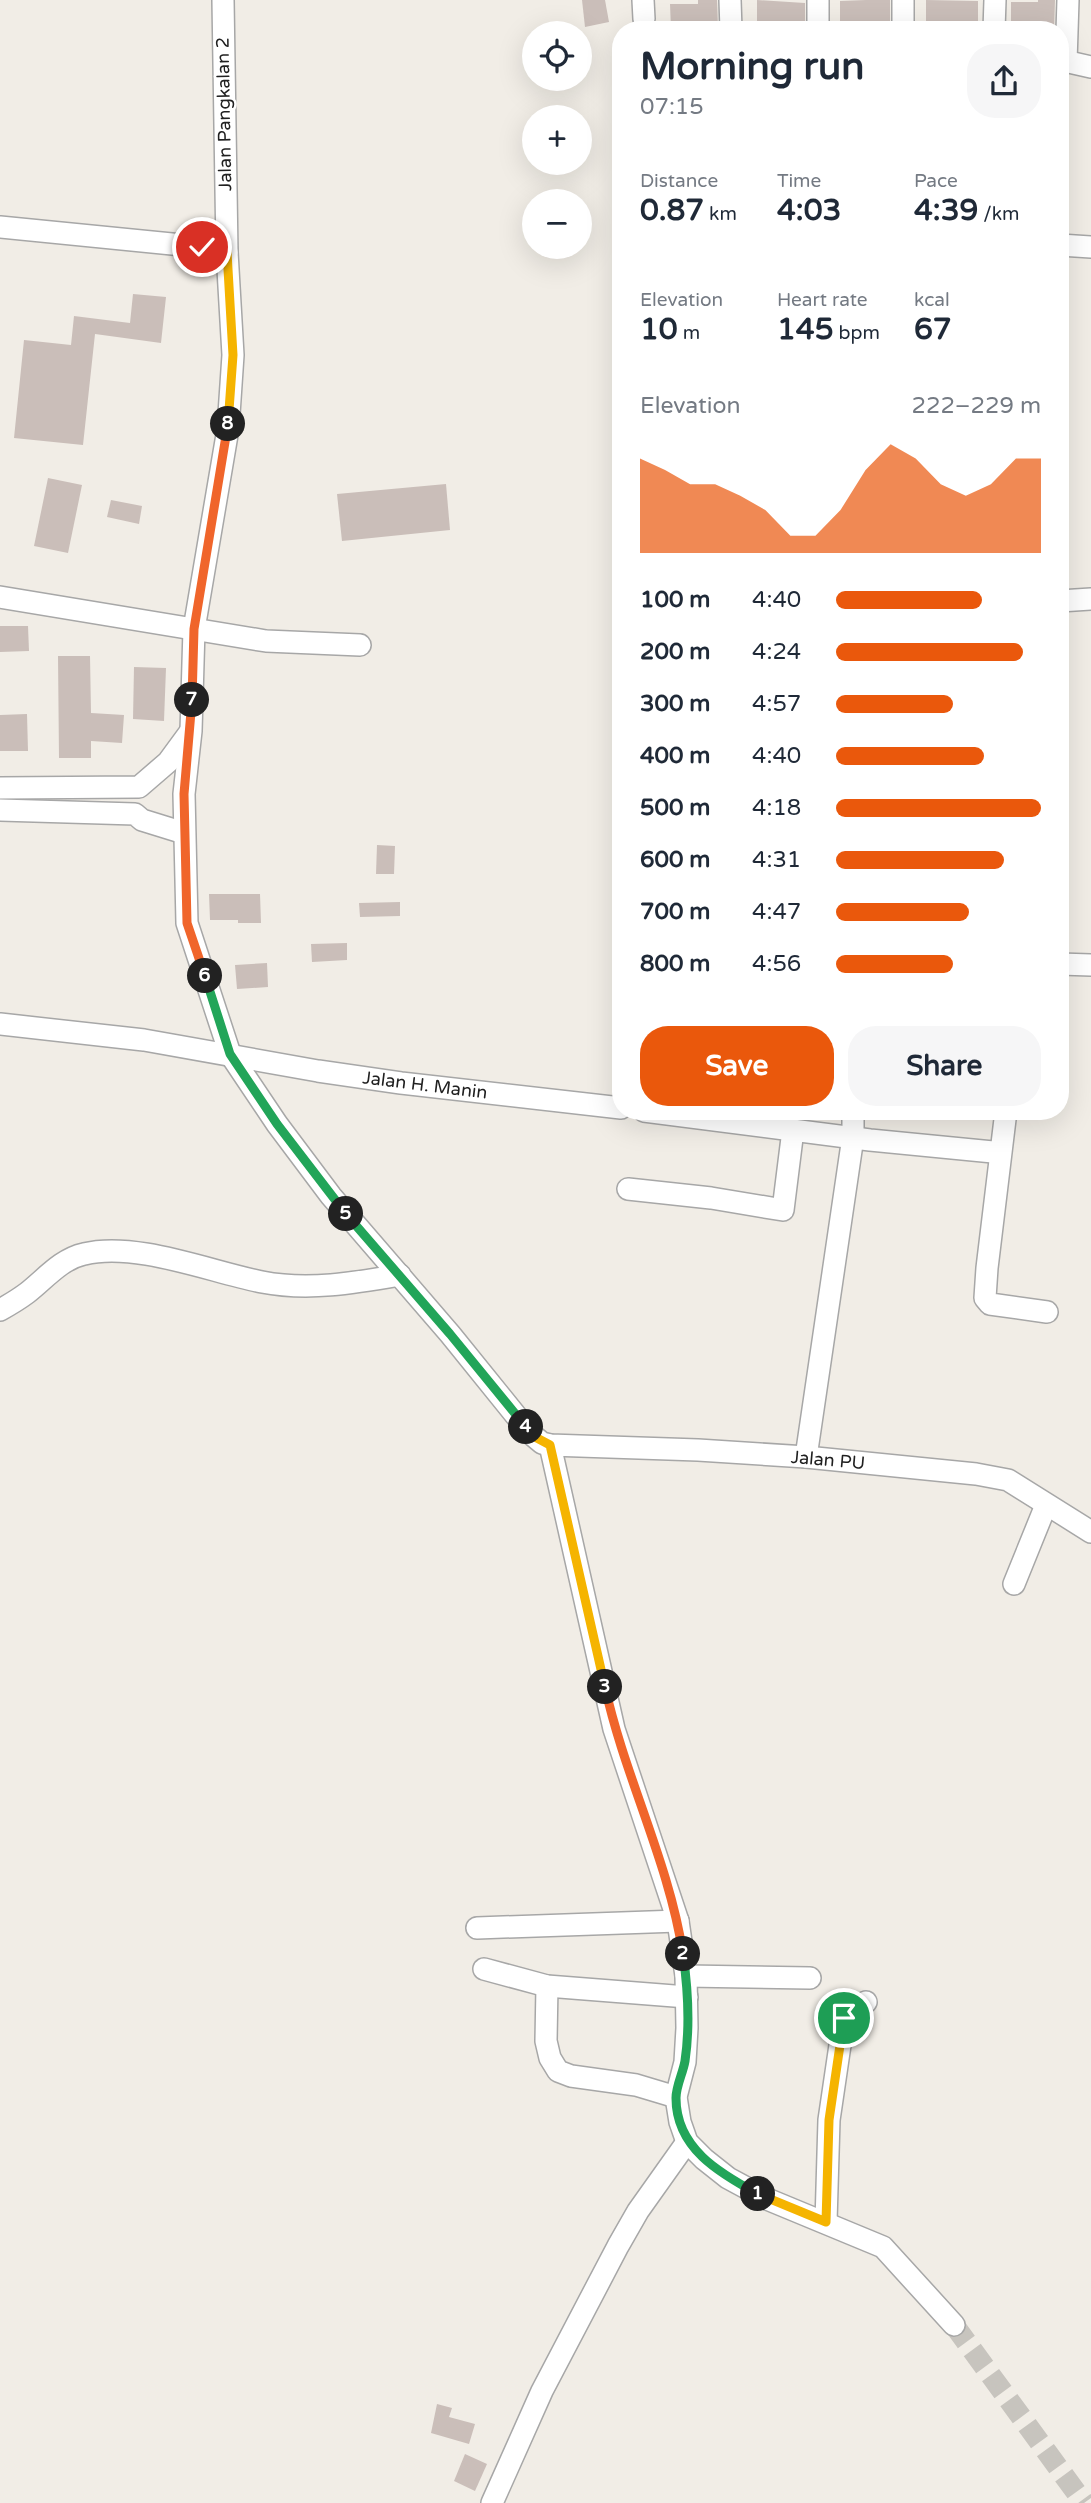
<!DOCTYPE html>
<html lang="en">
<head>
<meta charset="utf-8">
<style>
  :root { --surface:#fff; --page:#f6f6f7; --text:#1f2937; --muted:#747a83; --accent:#ea580c }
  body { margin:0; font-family:"Varela Round",sans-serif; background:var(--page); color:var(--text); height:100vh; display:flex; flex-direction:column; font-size:26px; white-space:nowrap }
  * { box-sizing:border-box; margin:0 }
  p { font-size:23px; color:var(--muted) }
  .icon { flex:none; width:38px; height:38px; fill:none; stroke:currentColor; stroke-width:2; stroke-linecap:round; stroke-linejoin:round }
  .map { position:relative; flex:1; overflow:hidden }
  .drawer { position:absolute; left:612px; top:21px; width:457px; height:1099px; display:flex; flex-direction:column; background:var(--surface); border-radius:28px; box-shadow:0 7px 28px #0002 }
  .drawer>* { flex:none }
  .buttons { position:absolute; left:522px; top:21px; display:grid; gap:14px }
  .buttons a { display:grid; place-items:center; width:70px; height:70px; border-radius:50%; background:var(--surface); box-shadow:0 7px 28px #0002; font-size:35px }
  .pin { position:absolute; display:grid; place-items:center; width:60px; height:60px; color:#fff; margin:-30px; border:4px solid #fff; border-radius:50%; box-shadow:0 2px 7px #0007 }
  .km { position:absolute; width:35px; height:35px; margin:-18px; border-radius:50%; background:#222; color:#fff; font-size:19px; line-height:35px; text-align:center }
  .round { display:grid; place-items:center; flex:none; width:74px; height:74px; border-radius:28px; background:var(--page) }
  .head { display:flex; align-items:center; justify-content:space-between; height:119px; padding:0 28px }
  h1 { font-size:38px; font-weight:800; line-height:52px }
  .metrics { display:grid; grid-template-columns:repeat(3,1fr); gap:10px; height:119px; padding:7px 28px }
  .metrics div { display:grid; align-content:center }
  .metrics b { font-size:30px; font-weight:800 }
  .metrics small { font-size:19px; font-weight:400 }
  .metrics p { font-size:19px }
  .chart { height:196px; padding:14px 28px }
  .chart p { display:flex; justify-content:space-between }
  .chart svg { width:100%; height:126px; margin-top:7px; fill:var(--accent); opacity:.7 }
  .action { display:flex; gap:14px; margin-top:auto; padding:14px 28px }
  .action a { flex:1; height:80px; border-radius:28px; background:var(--accent); color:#fff; font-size:28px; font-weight:800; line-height:80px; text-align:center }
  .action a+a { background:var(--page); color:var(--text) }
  ul { padding:0 28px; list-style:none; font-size:23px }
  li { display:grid; grid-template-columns:112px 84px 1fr; align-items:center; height:52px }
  li i { height:18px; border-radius:9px; background:var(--accent) }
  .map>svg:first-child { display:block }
  .building { fill:#cabeb9 }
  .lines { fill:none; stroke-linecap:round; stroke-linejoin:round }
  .minor-tunnel { stroke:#c7c4be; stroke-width:21; stroke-dasharray:21 10; stroke-linecap:butt }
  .minor-casing { stroke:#a7a7a7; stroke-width:24 }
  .minor { stroke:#fff; stroke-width:21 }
  .split-1-casing { stroke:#fff; stroke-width:14 }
  .split-2-casing { stroke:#fff; stroke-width:14 }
  .split-3-casing { stroke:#fff; stroke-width:14 }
  .split-4-casing { stroke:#fff; stroke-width:14 }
  .split-5-casing { stroke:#fff; stroke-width:14 }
  .split-6-casing { stroke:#fff; stroke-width:14 }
  .split-7-casing { stroke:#fff; stroke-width:14 }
  .split-8-casing { stroke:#fff; stroke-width:14 }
  .split-9-casing { stroke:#fff; stroke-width:14 }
  .split-1 { stroke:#f5b400; stroke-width:9 }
  .split-2 { stroke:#22a559; stroke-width:9 }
  .split-3 { stroke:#f0652b; stroke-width:9 }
  .split-4 { stroke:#f5b400; stroke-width:9 }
  .split-5 { stroke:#22a559; stroke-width:9 }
  .split-6 { stroke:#22a559; stroke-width:9 }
  .split-7 { stroke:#f0652b; stroke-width:9 }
  .split-8 { stroke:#f0652b; stroke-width:9 }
  .split-9 { stroke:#f5b400; stroke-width:9 }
  .labels { text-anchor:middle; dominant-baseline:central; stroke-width:5; stroke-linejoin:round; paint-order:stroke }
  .street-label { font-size:18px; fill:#202020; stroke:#fff }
</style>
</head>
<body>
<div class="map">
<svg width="1091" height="2503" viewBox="0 0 1091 2503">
  <rect width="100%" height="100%" fill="#f1ede6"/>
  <g class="building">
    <path d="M582 0H605L609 22 585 27Z"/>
    <path d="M698 0H717L718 28 671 29 670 4H698Z"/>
    <path d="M757 0 805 3V30H757Z"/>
    <path d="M866 0H890V30H840V1Z"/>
    <path d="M926 0 978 1V30H926Z"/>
    <path d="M1038 0H1055L1054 30H1011V2H1038Z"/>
    <path d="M133 294 166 297 161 343 95 334 83 445 14 438 24 340 71 345 74 316 130 323Z"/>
    <path d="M48 478 82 485 68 553 34 546Z"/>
    <path d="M446 484 450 530 342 541 337 494Z"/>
    <path d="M111 500 142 506 139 524 107 517Z"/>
    <path d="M0 626H28L29 651 0 652Z"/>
    <path d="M58 656H90L91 713 124 715 122 743 91 741V758H59Z"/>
    <path d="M134 667 166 668 164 721 133 719Z"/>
    <path d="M27 714 28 751H0V715Z"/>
    <path d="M377 845 395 846 394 874H376Z"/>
    <path d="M209 894H260L261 923H238V920H210Z"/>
    <path d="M400 902V916L360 917 359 903Z"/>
    <path d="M347 943V960L312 962 311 944Z"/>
    <path d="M267 963 268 987 237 989 235 965Z"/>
    <path d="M437 2404 452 2408 449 2417 475 2424 469 2444 431 2433Z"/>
    <path d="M465 2454 487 2464 475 2491 454 2481Z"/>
  </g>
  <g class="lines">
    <path class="minor-tunnel" d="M954 2325 1084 2503"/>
    <defs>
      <g id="minor">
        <path d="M223 0 227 252 233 355 228 429 194 629 191 731 184 794 187 923 230 1054 277 1124 331 1196 450 1334 530 1433 542 1443 550 1445 698 1450 806 1457 976 1474 1008 1480 1091 1532"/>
        <path d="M643 0 644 19"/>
        <path d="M730 0 731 30"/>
        <path d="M818 0V30"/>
        <path d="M903 0V30"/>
        <path d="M994 30 995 0"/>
        <path d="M1060 60 1091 67"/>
        <path d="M1066 62 1068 0"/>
        <path d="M0 227 202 247 227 252"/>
        <path d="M1060 245 1091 247"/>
        <path d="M0 597 266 641 360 645"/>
        <path d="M1060 601 1091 599"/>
        <path d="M0 788 139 787 168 762 190 732"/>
        <path d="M0 810 135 814 142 820 184 833"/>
        <path d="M1060 964 1091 965"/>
        <path d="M0 1024 144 1040 318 1071 401 1083 621 1108"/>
        <path d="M644 1111 870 1140 993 1152"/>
        <path d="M1006 1111 987 1268 985 1298 990 1304 1047 1312"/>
        <path d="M628 1189 711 1198 783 1210 793 1130"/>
        <path d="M0 1310C9 1305 19 1299 27 1293 45 1279 61 1259 84 1254 135 1241 211 1272 262 1282 308 1291 354 1283 400 1275"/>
        <path d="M550 1445 614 1729 678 1921 686 1976 687 2028 685 2062 676 2097 680 2122 687 2142 704 2159 728 2178 767 2199 883 2247 954 2325"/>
        <path d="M806 1457 853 1137V1111"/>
        <path d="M1014 1584 1046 1505"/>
        <path d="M477 1928 678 1921"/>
        <path d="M484 1969 547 1986 687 1997"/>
        <path d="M686 1976 810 1978"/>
        <path d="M547 1986 546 2041 550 2058 558 2071 571 2076 636 2085 676 2097"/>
        <path d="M826 2222 829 2120 844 2018 850 2010 866 2002"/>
        <path d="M492 2503 542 2391 618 2246 638 2211 687 2142"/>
      </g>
    </defs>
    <use href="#minor" class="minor-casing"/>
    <use href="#minor" class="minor"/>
  </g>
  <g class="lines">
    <defs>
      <path id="split-1" d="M758 2194 826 2222 829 2120 844 2018"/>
      <path id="split-2" d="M683 1954C688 1989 690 2027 685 2061 683 2073 676 2086 676 2098 676 2148 719 2173 758 2194"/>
      <path id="split-3" d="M605 1687C625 1778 669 1862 683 1954"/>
      <path id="split-4" d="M526 1427 535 1437 550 1445 605 1687"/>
      <path id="split-5" d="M346 1214 450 1334 526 1427"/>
      <path id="split-6" d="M205 976 230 1054 277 1124 346 1214"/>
      <path id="split-7" d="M192 700 184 794 187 923 205 976"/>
      <path id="split-8" d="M192 700 194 629 228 424"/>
      <path id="split-9" d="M202 247 227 252 233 355 228 424"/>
    </defs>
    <use href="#split-1" class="split-1-casing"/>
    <use href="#split-2" class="split-2-casing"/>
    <use href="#split-3" class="split-3-casing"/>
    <use href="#split-4" class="split-4-casing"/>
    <use href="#split-5" class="split-5-casing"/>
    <use href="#split-6" class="split-6-casing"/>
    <use href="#split-7" class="split-7-casing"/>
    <use href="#split-8" class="split-8-casing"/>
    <use href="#split-9" class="split-9-casing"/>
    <use href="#split-1" class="split-1"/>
    <use href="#split-2" class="split-2"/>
    <use href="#split-3" class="split-3"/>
    <use href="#split-4" class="split-4"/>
    <use href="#split-5" class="split-5"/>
    <use href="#split-6" class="split-6"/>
    <use href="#split-7" class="split-7"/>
    <use href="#split-8" class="split-8"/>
    <use href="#split-9" class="split-9"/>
  </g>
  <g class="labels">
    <g class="street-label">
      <text transform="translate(224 114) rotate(-91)">Jalan Pangkalan 2</text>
      <text transform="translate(425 1085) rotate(7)">Jalan H. Manin</text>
      <text transform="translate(828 1460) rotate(5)">Jalan PU</text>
    </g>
  </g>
</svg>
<div class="buttons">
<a><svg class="icon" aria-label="locate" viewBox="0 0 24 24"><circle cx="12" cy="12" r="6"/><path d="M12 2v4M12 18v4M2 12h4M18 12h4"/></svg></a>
<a>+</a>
<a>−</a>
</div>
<div class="pin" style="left:844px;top:2018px;background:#1e9e55"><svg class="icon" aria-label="arrive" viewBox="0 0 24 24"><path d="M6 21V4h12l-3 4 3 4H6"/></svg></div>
<div class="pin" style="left:202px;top:247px;background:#d93025"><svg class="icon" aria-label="check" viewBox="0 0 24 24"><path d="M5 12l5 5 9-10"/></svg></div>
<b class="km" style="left:758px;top:2194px">1</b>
<b class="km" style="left:683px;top:1954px">2</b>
<b class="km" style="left:605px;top:1687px">3</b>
<b class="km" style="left:526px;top:1427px">4</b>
<b class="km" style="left:346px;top:1214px">5</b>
<b class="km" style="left:205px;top:976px">6</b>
<b class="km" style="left:192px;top:700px">7</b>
<b class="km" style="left:228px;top:424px">8</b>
<section class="drawer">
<div class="head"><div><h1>Morning run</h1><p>07:15</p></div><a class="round"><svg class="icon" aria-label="share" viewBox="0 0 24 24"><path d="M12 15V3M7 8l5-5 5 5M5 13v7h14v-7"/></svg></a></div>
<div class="metrics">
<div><p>Distance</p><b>0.87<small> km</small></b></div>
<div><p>Time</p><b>4:03</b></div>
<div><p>Pace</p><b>4:39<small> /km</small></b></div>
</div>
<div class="metrics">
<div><p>Elevation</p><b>10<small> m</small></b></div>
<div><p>Heart rate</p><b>145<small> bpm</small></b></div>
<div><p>kcal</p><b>67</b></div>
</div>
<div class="chart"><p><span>Elevation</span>222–229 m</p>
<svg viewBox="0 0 160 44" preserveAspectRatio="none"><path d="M0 44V11L10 15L20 20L30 20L40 24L50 29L60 38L70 38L80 29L90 15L100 6L110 11L120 20L130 24L140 20L150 11L160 11V44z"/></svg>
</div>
<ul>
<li><b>100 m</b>4:40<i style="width:71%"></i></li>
<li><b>200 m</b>4:24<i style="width:91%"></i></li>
<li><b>300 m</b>4:57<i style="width:57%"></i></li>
<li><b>400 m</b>4:40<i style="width:72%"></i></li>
<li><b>500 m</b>4:18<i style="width:100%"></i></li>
<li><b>600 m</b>4:31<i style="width:82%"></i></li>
<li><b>700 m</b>4:47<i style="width:65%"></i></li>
<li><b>800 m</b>4:56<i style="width:57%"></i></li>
</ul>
<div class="action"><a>Save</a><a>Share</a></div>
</section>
</div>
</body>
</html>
